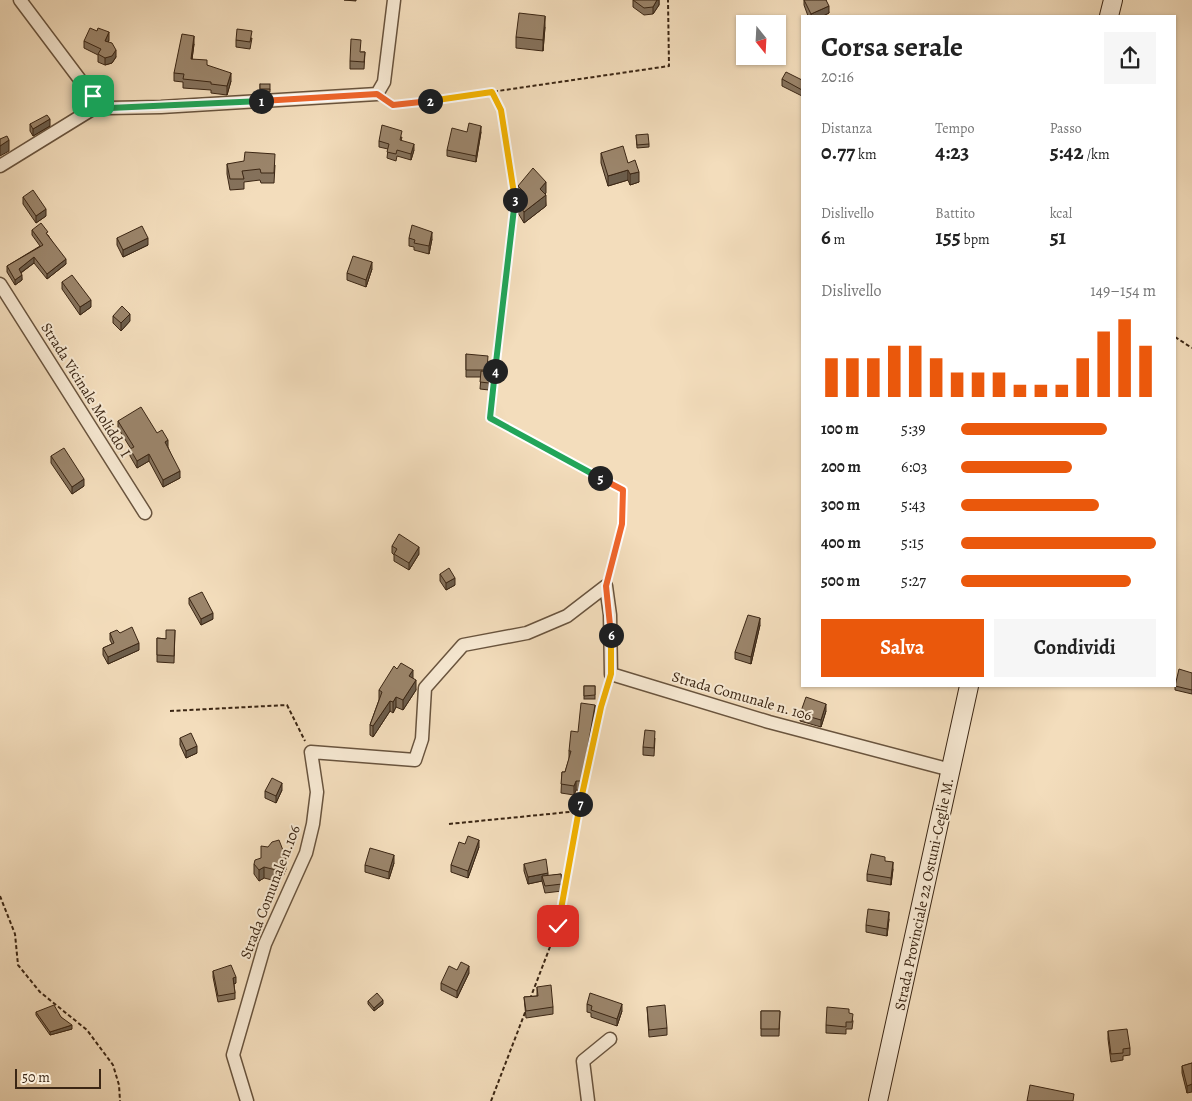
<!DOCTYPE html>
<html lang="it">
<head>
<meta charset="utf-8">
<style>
  :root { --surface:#fff; --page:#f6f6f6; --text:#222; --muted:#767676; --accent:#ea580c }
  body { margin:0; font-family:Alegreya,serif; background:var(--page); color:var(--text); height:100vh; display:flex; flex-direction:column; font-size:19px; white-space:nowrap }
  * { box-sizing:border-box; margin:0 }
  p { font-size:16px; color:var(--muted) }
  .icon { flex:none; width:28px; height:28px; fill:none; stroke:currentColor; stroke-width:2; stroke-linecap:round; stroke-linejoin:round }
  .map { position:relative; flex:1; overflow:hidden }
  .sheet { position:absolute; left:801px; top:15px; width:375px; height:672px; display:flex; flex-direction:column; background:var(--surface); border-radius:0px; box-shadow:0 1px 4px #0004 }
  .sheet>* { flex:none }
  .needle { width:32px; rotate:162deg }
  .tools { position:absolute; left:736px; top:15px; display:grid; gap:10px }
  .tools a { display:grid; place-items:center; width:50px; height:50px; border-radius:0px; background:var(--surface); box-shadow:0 1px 4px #0004; font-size:25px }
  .scale { position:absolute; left:15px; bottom:12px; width:86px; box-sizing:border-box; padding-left:5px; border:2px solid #3b2614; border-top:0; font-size:14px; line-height:18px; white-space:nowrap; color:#3b2614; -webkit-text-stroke:4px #f7e9d3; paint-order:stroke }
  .pin { position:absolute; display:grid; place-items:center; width:42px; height:42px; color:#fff; margin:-21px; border-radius:10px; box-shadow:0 2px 8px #0006 }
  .km { position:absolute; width:25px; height:25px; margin:-12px; border-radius:50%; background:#222; color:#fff; font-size:14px; line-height:25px; text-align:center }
  .round { display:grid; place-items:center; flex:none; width:52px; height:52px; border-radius:0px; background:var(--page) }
  .overview { display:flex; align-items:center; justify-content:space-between; height:85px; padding:0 20px }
  h1 { font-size:28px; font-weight:600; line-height:38px }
  .figures { display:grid; grid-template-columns:repeat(3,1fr); gap:8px; height:85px; padding:5px 20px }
  .figures div { display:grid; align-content:center }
  .figures b { font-size:21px; font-weight:600 }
  .figures small { font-size:14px; font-weight:400 }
  .figures p { font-size:14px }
  .chart { height:140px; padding:10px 20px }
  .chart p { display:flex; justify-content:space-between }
  .chart svg { width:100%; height:90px; margin-top:5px; stroke:var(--accent); stroke-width:6 }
  .button { display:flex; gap:10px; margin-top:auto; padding:10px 20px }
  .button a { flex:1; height:58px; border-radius:0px; background:var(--accent); color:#fff; font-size:20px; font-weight:600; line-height:58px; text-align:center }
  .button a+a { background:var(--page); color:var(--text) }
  ul { padding:0 20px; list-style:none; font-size:16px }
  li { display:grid; grid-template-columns:80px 60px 1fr; align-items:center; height:38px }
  li i { height:12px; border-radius:6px; background:var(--accent) }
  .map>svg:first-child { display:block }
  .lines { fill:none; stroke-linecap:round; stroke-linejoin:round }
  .minor-casing { stroke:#69543e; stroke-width:15 }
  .secondary-casing { stroke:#3b2614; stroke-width:20 }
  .path { stroke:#3b2614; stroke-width:2; stroke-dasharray:4 2.5; stroke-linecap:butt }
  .minor { stroke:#f7e9d3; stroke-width:12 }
  .secondary { stroke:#f7e9d3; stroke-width:18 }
  .wall { fill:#85725c; stroke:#3b2614 }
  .shaded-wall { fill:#6c5d4b; stroke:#3b2614 }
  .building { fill:#9b856b; stroke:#3b2614 }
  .split-1-casing { stroke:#fff; stroke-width:10 }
  .split-2-casing { stroke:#fff; stroke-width:10 }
  .split-3-casing { stroke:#fff; stroke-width:10 }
  .split-4-casing { stroke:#fff; stroke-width:10 }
  .split-5-casing { stroke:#fff; stroke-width:10 }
  .split-6-casing { stroke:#fff; stroke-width:10 }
  .split-7-casing { stroke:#fff; stroke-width:10 }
  .split-8-casing { stroke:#fff; stroke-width:10 }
  .split-1 { stroke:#22a559; stroke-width:6 }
  .split-2 { stroke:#f0652b; stroke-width:6 }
  .split-3 { stroke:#f5b400; stroke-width:6 }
  .split-4 { stroke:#22a559; stroke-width:6 }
  .split-5 { stroke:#22a559; stroke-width:6 }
  .split-6 { stroke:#f0652b; stroke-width:6 }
  .split-7 { stroke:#f5b400; stroke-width:6 }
  .split-8 { stroke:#f5b400; stroke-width:6 }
  .labels { text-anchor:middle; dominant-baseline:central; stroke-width:4; stroke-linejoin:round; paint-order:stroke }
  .street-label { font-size:15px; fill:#3b2614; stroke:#f7e9d3 }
</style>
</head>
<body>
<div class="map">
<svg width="1192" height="1101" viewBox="0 0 1192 1101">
  <rect width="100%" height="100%" fill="#f3ddbc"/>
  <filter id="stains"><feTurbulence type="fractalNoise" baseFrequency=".004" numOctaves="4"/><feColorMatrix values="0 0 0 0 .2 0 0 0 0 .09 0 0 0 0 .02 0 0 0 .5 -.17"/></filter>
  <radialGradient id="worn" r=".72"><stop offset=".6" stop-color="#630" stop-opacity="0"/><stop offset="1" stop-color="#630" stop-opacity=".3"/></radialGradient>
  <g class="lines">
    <defs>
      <g id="minor">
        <path d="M20 0 99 105"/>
        <path d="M0 166 99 105 109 108 161 107 377 94 384 82 394 0"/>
        <path d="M0 284 145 513"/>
        <path d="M247 1101 233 1055 265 944 306 853 313 824 317 792 311 752 415 760 422 739 425 688 463 645 527 633 567 616 606 586 610 615 611 674 769 722 951 770"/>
        <path d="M588 1101 583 1061 610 1039"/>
      </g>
      <g id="secondary">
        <path d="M1109 16 1113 0"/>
        <path d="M878 1101 969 686"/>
      </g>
    </defs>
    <use href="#minor" class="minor-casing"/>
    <use href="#secondary" class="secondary-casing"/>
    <g class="path">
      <path d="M492 93 501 110 515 206 489 418 623 490 622 524 609 574"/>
      <path d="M386 100 393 105H402L669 66 668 0"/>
      <path d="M1175 337 1192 348"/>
      <path d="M170 711 287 705 305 741"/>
      <path d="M449 824 579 811"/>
      <path d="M0 896 15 934 18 965 40 992 87 1030 113 1065 119 1085 120 1101"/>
      <path d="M530 999 558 926 576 826 608 686"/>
      <path d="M491 1101 526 1010"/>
    </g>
    <use href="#minor" class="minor"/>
    <use href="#secondary" class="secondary"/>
  </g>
  <g class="wall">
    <path d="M344 0H356V1Z"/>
    <path d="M633 0H659V5L653 14 644 15 633 7Z"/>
    <path d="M804 0H826L829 13 823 16H808L804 5Z"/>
    <path d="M545 27 543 51 516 48V37Z"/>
    <path d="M252 38 250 49 236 47V40Z"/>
    <path d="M109 40 108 42 116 57 112 63 105 65 98 62V55L84 48V41Z"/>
    <path d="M194 44 192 59 207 65 231 81 227 95 211 93V90L183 88V82L174 81V73Z"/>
    <path d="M361 52H365L364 69H350V61Z"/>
    <path d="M782 79 802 80V96L782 86Z"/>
    <path d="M260 84 270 89V92L260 93Z"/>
    <path d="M30 124 50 126 33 136 30 131Z"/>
    <path d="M467 132H481L476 162 447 156V150Z"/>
    <path d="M636 135 649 144V147L637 148Z"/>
    <path d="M402 137 401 141 414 150 411 160 397 156 396 161 387 158 388 149 379 147V141Z"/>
    <path d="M601 153 628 163 639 182 630 185 628 180 608 186 601 163Z"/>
    <path d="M227 164 275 165 274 183H261L260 180 244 182V189L230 190 227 174Z"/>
    <path d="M518 186 546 193 545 194 546 206 524 223 518 213V203L519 201Z"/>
    <path d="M23 197 46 216 36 223 23 204Z"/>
    <path d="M32 230 48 235 66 264 47 279 34 263 21 273 22 280 15 285 7 272V266L40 246 32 235Z"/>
    <path d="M117 238 148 245 123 257 117 245Z"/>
    <path d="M409 238 432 239 429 254 414 250V247L409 246Z"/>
    <path d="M372 269 366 287 347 280V273Z"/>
    <path d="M62 282 91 307 80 315 62 289Z"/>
    <path d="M113 316 130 321 121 331 113 323Z"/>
    <path d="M466 354 488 363 487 372 491 380 489 390 480 389 481 377H466Z"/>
    <path d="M118 421 168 447 180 478 163 487 149 461 137 468 130 456V449H131L118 428Z"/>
    <path d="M51 456 84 486 72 494 51 463Z"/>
    <path d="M392 546 419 554 409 570 394 561V555L392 553Z"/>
    <path d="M440 574 455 585 446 590 440 581Z"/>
    <path d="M189 598 213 619 201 625 189 604Z"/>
    <path d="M760 625 751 664 735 659V652Z"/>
    <path d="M175 630 174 663 157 662V638L166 639Z"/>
    <path d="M110 633H120L139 650 108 664 103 655V648L112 644 110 640Z"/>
    <path d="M1192 673V694L1175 690V686Z"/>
    <path d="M413 678 416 690 403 710 396 707 393 713 390 711 373 737 370 735V725L379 700V690Z"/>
    <rect x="584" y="686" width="11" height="13"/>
    <path d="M826 711 821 727 800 721V714Z"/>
    <path d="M595 715 582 791 576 790 574 795 561 793 562 772H565L569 759V751L578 732Z"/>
    <path d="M180 738 197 753 186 758 180 745Z"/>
    <path d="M655 738 654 756 643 755V747Z"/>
    <path d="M282 790 276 803 265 798V791Z"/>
    <path d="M465 844 479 847 468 878 451 872V865Z"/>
    <path d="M394 863 389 879 365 872V865Z"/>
    <path d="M254 864 286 869 283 876 276 881 264 878 259 881 254 874Z"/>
    <path d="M524 864 548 876 561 874 562 891 545 893 542 881 528 884 524 871Z"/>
    <path d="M893 869 891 885 867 881V874Z"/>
    <path d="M889 919 887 936 866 932V925Z"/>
    <path d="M457 970 469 973 457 998 441 990V983Z"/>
    <path d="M213 971 236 983 234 984 235 993V999L218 1002 213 977Z"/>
    <path d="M537 987 553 1007V1014L526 1018 524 997 537 996Z"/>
    <path d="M368 1001 383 1004 374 1011 368 1004Z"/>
    <path d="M587 1004 622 1011 617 1026 591 1017V1013L587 1012Z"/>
    <path d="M647 1007 667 1028V1035L649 1037Z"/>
    <path d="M761 1011H780L779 1036H761Z"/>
    <path d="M36 1012 61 1017 72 1029 50 1035 36 1015Z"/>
    <path d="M849 1013 853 1021 852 1029H846V1034L826 1033V1025Z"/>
    <path d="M1108 1031 1130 1048V1055L1123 1056V1060L1111 1062 1108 1039Z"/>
    <path d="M1192 1063 1187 1093 1182 1073V1066Z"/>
  </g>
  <g class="shaded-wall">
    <path d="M657 0H659V5L653 14V7Z"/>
    <path d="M829 6V13L823 16H811V14Z"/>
    <path d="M545 16V27L543 51V40Z"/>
    <path d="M109 32V40L105 48V41Z"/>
    <path d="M194 36V44L191 67V59Z"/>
    <path d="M116 50V57L112 63 105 65V58Z"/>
    <path d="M231 73V81L227 95V86Z"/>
    <path d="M50 119V126L33 136V129Z"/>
    <path d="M481 126V132L476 162V156Z"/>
    <path d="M9 140V151L0 156V146Z"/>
    <path d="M414 144V150L411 160V154Z"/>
    <path d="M628 170V180L608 186V176Z"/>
    <path d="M639 172V182L630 185V174Z"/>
    <path d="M546 182V193L540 200V189Z"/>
    <path d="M546 195V206L524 223V212Z"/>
    <path d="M46 209V216L36 223V216Z"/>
    <path d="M432 232V239L429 254V246Z"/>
    <path d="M148 238V245L123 257V250Z"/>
    <path d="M34 257V263L19 274V269Z"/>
    <path d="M66 259V264L47 279V274Z"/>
    <path d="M372 262V269L366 287V280Z"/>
    <path d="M22 275V280L15 285V280Z"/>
    <path d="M91 300V307L80 315V307Z"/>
    <path d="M130 314V321L121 331V323Z"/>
    <path d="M491 372V380L489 390V383Z"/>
    <path d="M168 440V447L165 449V442Z"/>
    <path d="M149 454V461L137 468V461Z"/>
    <path d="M180 471V478L163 487V480Z"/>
    <path d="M84 479V486L72 494V487Z"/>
    <path d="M419 547V554L409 570V563Z"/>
    <path d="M455 578V585L446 590V583Z"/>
    <path d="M213 613V619L201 625V619Z"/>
    <path d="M760 618V625L751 664V657Z"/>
    <path d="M139 643V650L108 664V657Z"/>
    <path d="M413 670V681L409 676Z"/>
    <path d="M416 680V690L403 710V700Z"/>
    <path d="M396 697V707L393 713V702Z"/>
    <path d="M390 701V711L373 737V726Z"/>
    <path d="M826 704V711L821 727V720Z"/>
    <path d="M595 705V715L582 791V781Z"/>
    <path d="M197 746V753L186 758V751Z"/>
    <path d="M576 781V790L574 795V786Z"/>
    <path d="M282 783V790L276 803V796Z"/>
    <path d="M479 840V847L468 878V871Z"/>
    <path d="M394 855V863L389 879V872Z"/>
    <path d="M286 858V869L283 876 276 881V870Z"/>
    <path d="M893 862V869L891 885V878Z"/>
    <path d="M264 867V878L259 881V870Z"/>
    <path d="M548 873V880L542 876V881L528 884V877Z"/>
    <path d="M889 912V919L887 936V929Z"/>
    <path d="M469 966V973L457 998V991Z"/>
    <path d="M236 977V983L233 984V978Z"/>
    <path d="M383 1000V1004L374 1011V1008Z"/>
    <path d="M622 1004V1011L617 1026V1019Z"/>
    <path d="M72 1025V1029L50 1035V1032Z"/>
    <path d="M1192 1084V1092L1187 1093V1086Z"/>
  </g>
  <g class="building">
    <path d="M633 0H657L653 7 644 8Z"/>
    <path d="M804 0H826L829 6 811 14Z"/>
    <path d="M519 13 545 16 543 40 516 37Z"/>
    <path d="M90 28 97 31 98 28 109 32 105 41 112 43 116 50 112 56 105 58 98 54 101 49 84 41Z"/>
    <path d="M237 29 252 31 250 42 236 40Z"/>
    <path d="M182 34 194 36 191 59 207 60V65L231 73 227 86 211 84V82L183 79 184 74 174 73Z"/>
    <path d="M351 39 361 40 360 52H365L364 62 350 61Z"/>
    <path d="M786 72 802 80V90L782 79Z"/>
    <rect x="260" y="84" width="10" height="5"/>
    <path d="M47 115 50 119 33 129 30 124Z"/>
    <path d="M469 123 481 126 476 156 447 150 452 128 467 132Z"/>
    <path d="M382 125 402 131 400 140 414 144 411 154 397 150 396 154 387 152 389 144 379 141Z"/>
    <path d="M648 134 649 144 637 145 636 135Z"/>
    <path d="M7 136 9 140 0 146V139Z"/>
    <path d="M623 146 628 163 635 160 639 172 630 174 628 170 608 176 601 153Z"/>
    <path d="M245 152 275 154 274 173H261L260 169 242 171 244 179H230L227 164 244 161Z"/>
    <path d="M533 168 546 182 540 189 546 195 524 212 518 203 522 199 519 196 524 192 518 186Z"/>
    <path d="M33 190 46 209 36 216 23 197Z"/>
    <path d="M41 223 48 232 46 233 66 259 47 274 34 257 19 269 22 275 15 280 7 266 43 245 32 230Z"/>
    <path d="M412 225 432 232 429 246 414 243 415 240 409 238Z"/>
    <path d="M142 226 148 238 123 250 117 238Z"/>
    <path d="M353 256 372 262 366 280 347 273Z"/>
    <path d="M72 275 91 300 80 307 62 282Z"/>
    <path d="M122 306 130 314 121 323 113 316Z"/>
    <path d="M466 354 488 356 487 370H466Z"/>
    <path d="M481 371 491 372 489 383 480 382Z"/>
    <path d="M141 407 157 433 162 430 168 440 165 442 180 471 163 480 149 454 137 461 130 449 134 447 118 421Z"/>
    <path d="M64 448 84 479 72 487 51 456Z"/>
    <path d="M399 534 419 547 409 563 394 554 397 549 392 546Z"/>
    <path d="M449 568 455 578 446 583 440 574Z"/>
    <path d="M202 592 213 613 201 619 189 598Z"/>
    <path d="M748 615 760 618 751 657 735 652Z"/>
    <path d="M132 627 139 643 108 657 103 648 114 643 110 633 117 630 120 633Z"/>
    <path d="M166 630H175L174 656 157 655V638L166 639Z"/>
    <path d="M401 663 413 670 409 676 416 680 403 700 396 697 393 702 390 701 373 726 370 725 382 692 379 690 394 666 397 669Z"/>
    <path d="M1179 669 1192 673V690L1175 686Z"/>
    <path d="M584 686H595V695L584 696Z"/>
    <path d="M806 697 826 704 821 720 800 714Z"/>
    <path d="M581 703 595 705 582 781H576L574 786 561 784 562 772H565L571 751H569L571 731 578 732Z"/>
    <path d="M645 730 655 731 654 748 643 747Z"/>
    <path d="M191 733 197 746 186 751 180 738Z"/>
    <path d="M272 778 282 783 276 796 265 791Z"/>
    <path d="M468 836 479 840 468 871 451 865 459 842 465 844Z"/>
    <path d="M279 840 286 858 283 866 276 870 264 867 259 870 254 864 255 860 261 858V846L268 847 272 842Z"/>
    <path d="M370 848 394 855 389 872 365 865Z"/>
    <path d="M871 854 885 857V861L893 862 891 878 867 874Z"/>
    <path d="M546 859 548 873 528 877 524 864Z"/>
    <path d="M561 874 562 884 545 886 542 876Z"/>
    <path d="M868 909 889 912 887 929 866 925Z"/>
    <path d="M461 962 469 966 457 991 441 983 449 966 457 970Z"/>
    <path d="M231 965 236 977 233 978 235 993 218 996 213 971Z"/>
    <path d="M551 985 553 1007 526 1011 524 997 538 996 537 987Z"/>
    <path d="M377 993 383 1000 374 1008 368 1001Z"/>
    <path d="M590 993 622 1004 617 1019 591 1010 592 1006 587 1004Z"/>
    <path d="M54 1005 61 1017 72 1025 50 1032 36 1012Z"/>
    <path d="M665 1005 667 1028 649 1030 647 1007Z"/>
    <path d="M827 1007 849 1009V1013L853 1014 852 1022H846V1027L826 1025Z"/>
    <path d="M761 1011H780L779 1029H761Z"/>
    <path d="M1127 1029 1130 1048 1123 1049V1053L1111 1054 1108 1031Z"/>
    <path d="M1192 1063V1084L1187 1086 1182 1066Z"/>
    <path d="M1030 1085 1074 1094 1073 1101H1027Z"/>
  </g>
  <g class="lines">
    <defs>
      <path id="split-1" d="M93 96 100 105 110 108 261 101"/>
      <path id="split-2" d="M261 101 377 94 393 105 430 101"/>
      <path id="split-3" d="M430 101 492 92 501 110 515 200"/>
      <path id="split-4" d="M495 371 515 200"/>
      <path id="split-5" d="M495 371 490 418 600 478"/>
      <path id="split-6" d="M600 478 623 490 622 524 606 586 611 635"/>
      <path id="split-7" d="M580 804 601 707 611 674V635"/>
      <path id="split-8" d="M558 926 580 804"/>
    </defs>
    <use href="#split-1" class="split-1-casing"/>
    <use href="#split-2" class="split-2-casing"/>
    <use href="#split-3" class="split-3-casing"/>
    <use href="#split-4" class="split-4-casing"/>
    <use href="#split-5" class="split-5-casing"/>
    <use href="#split-6" class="split-6-casing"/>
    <use href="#split-7" class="split-7-casing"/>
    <use href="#split-8" class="split-8-casing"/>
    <use href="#split-1" class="split-1"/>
    <use href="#split-2" class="split-2"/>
    <use href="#split-3" class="split-3"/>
    <use href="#split-4" class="split-4"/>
    <use href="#split-5" class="split-5"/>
    <use href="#split-6" class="split-6"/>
    <use href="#split-7" class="split-7"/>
    <use href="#split-8" class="split-8"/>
  </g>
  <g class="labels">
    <g class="street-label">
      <text transform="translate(86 390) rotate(58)">Strada Vicinale Moliddo I</text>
      <text transform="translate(742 696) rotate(16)">Strada Comunale n. 106</text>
      <text transform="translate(270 892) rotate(-69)">Strada Comunale n.106</text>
      <text transform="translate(924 894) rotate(-78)">Strada Provinciale 22 Ostuni-Ceglie M.</text>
    </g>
  </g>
  <rect width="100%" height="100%" filter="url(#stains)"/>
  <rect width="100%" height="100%" fill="url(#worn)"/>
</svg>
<div class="tools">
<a><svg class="needle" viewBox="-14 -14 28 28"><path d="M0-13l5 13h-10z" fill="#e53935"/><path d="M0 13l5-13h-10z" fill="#767676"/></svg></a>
</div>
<div class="scale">50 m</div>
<div class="pin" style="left:93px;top:96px;background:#1e9e55"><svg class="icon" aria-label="arrive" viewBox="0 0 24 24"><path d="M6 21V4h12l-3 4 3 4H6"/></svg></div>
<div class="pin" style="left:558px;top:926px;background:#d93025"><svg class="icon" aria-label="check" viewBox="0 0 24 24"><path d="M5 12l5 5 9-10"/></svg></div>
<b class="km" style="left:261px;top:101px">1</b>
<b class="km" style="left:430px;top:101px">2</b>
<b class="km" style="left:515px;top:200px">3</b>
<b class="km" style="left:495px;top:371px">4</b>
<b class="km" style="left:600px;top:478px">5</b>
<b class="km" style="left:611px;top:635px">6</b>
<b class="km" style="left:580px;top:804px">7</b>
<section class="sheet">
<div class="overview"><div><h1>Corsa serale</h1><p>20:16</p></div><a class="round"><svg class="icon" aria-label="share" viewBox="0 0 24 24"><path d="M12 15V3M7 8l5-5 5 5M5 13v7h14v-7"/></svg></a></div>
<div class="figures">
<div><p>Distanza</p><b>0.77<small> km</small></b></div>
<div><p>Tempo</p><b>4:23</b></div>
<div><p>Passo</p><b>5:42<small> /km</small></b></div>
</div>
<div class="figures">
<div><p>Dislivello</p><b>6<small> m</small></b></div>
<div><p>Battito</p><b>155<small> bpm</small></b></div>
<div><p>kcal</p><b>51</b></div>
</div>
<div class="chart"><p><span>Dislivello</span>149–154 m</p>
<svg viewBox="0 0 160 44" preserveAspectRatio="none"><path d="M5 44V25M15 44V25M25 44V25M35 44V19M45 44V19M55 44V25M65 44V32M75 44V32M85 44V32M95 44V38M105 44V38M115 44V38M125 44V25M135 44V12M145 44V6M155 44V19"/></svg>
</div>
<ul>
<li><b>100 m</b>5:39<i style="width:75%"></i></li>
<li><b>200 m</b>6:03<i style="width:57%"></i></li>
<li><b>300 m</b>5:43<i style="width:71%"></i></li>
<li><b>400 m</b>5:15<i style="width:100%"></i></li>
<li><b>500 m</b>5:27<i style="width:87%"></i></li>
</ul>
<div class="button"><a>Salva</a><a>Condividi</a></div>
</section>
</div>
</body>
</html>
